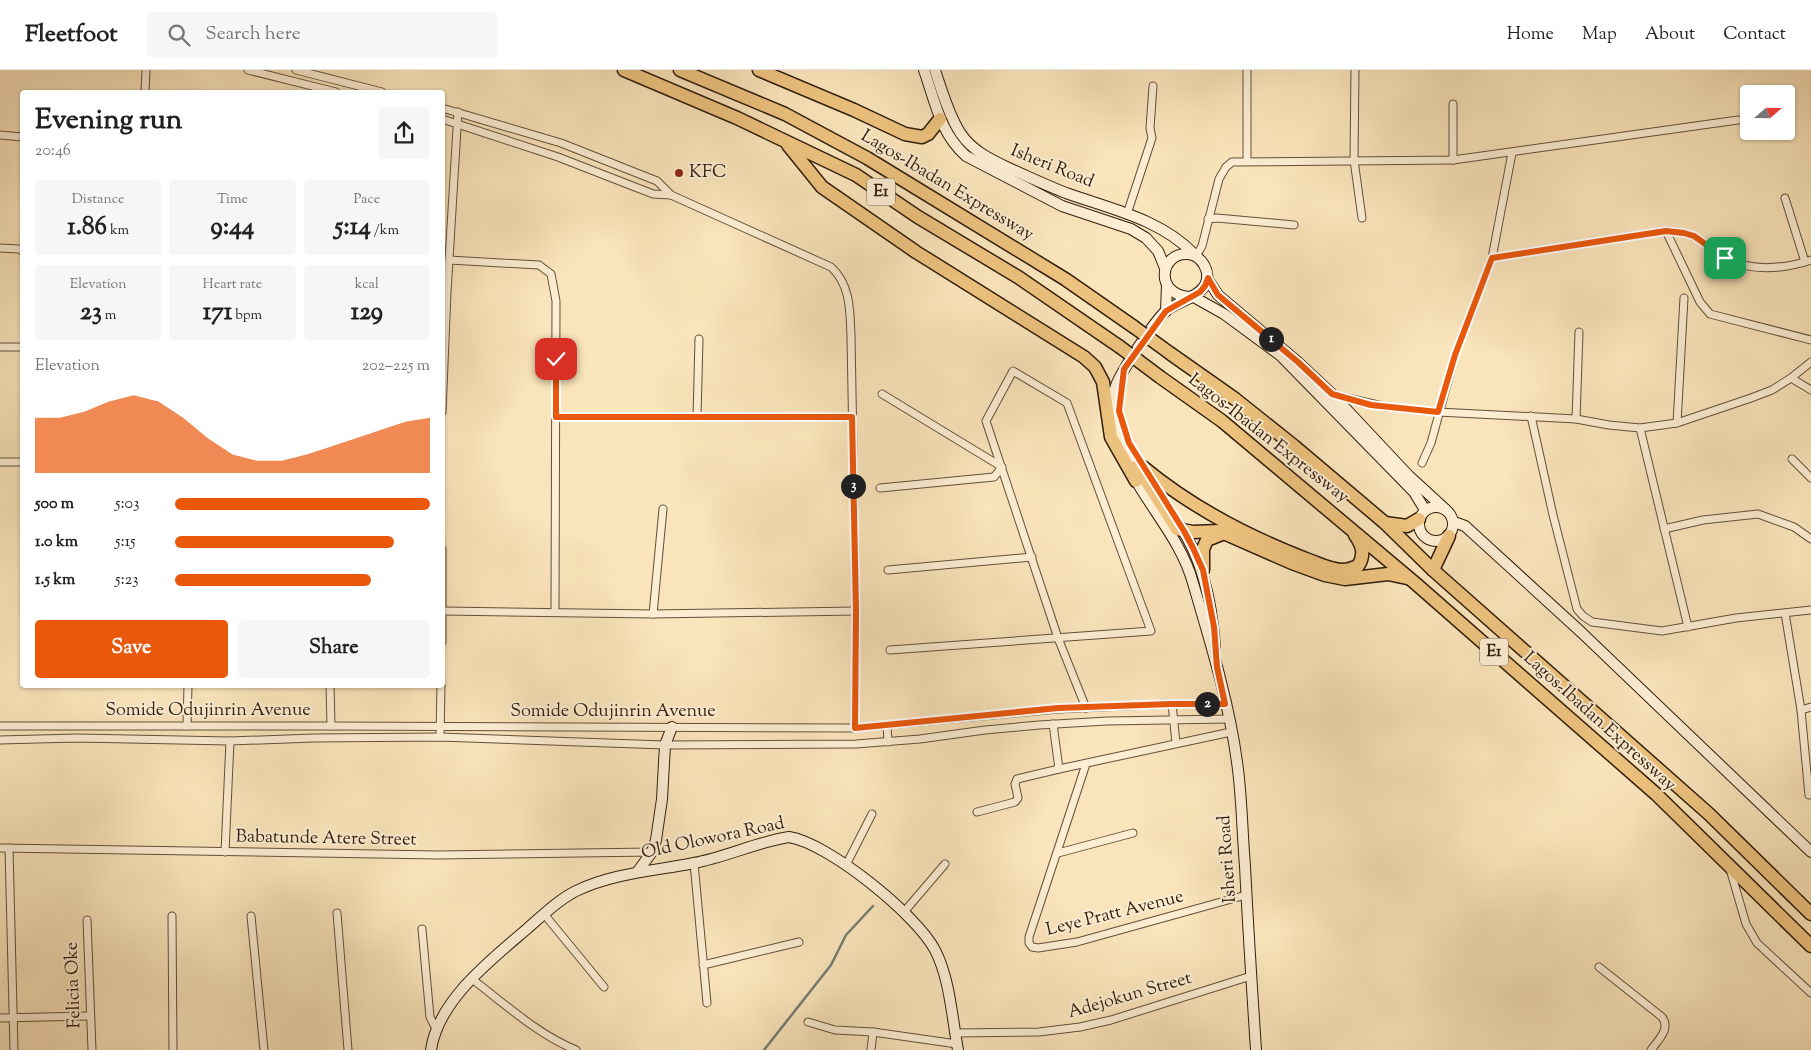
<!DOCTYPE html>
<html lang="en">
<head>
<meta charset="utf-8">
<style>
  :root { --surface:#fff; --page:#f6f6f6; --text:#202124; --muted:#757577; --line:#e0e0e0; --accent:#ea580c }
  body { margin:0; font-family:"Sorts Mill Goudy",serif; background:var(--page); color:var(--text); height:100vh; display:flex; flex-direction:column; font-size:19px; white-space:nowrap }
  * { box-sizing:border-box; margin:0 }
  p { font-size:16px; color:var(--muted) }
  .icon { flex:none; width:28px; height:28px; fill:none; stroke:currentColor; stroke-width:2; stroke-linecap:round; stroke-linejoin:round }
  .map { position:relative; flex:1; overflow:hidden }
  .drawer { position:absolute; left:20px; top:20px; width:425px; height:598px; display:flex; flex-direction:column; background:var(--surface); border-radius:5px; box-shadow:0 1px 4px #0004 }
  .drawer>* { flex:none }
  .needle { width:32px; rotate:70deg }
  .controls { position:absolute; left:1740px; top:15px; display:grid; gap:10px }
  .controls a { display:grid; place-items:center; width:55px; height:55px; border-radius:5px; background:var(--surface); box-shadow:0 1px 4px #0004; font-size:25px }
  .pin { position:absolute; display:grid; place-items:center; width:42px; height:42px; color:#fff; margin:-21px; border-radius:10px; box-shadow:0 2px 8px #0006 }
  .km { position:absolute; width:25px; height:25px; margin:-12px; border-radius:50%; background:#222; color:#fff; font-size:14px; line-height:25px; text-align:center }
  .round { display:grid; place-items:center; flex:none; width:52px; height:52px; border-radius:5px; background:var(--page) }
  .head { display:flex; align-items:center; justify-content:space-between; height:85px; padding:0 15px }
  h1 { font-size:28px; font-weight:700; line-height:38px }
  .metrics { display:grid; grid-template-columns:repeat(3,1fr); gap:8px; height:85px; padding:5px 15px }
  .metrics div { display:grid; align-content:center; border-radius:5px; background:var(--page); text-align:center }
  .metrics b { font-size:25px; font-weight:700 }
  .metrics small { font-size:14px; font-weight:400 }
  .metrics p { font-size:14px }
  .chart { height:140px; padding:10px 15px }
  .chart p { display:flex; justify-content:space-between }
  .chart svg { width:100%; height:90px; margin-top:5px; fill:var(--accent); opacity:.7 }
  .action { display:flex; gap:10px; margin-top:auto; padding:10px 15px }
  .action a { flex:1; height:58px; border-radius:5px; background:var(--accent); color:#fff; font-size:20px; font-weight:700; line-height:58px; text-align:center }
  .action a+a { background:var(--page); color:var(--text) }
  ul { padding:0 15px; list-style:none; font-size:16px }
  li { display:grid; grid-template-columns:80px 60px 1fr; align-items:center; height:38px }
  li i { height:12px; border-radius:6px; background:var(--accent) }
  header { display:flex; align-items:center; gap:30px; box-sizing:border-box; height:70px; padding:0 25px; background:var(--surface); border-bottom:1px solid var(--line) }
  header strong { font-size:24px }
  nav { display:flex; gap:28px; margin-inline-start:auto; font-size:18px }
  .search { width:350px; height:45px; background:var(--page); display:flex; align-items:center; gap:12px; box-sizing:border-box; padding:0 18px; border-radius:5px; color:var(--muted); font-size:19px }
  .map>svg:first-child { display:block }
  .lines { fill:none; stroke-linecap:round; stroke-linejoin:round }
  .stream { stroke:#747d73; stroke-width:2.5 }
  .street-casing { stroke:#625038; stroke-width:9 }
  .secondary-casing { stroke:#301e0c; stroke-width:12 }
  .highway-casing { stroke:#301e0c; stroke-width:15 }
  .street { stroke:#fcedd3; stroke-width:7 }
  .secondary { stroke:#fcedd3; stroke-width:10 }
  .highway { stroke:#edc27e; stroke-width:12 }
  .highway-bridge-casing { stroke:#301e0c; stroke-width:15; stroke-linecap:butt }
  .highway-bridge { stroke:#edc27e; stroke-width:12 }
  .route-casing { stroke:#fff; stroke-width:10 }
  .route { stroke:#ea580c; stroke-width:6 }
  .poi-dot { fill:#8f2418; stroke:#fcedd3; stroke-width:2 }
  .labels { text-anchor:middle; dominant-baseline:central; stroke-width:4; stroke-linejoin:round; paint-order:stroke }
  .shield { fill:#fcedd3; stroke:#6d5c48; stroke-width:1 }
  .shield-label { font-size:16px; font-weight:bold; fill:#301e0c }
  .street-label { font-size:18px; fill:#301e0c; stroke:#fcedd3 }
  .poi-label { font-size:18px; fill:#301e0c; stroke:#fcedd3; text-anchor:start }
</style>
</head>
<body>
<header>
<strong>Fleetfoot</strong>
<div class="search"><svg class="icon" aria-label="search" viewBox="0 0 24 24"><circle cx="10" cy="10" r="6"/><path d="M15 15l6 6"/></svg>Search here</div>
<nav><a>Home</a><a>Map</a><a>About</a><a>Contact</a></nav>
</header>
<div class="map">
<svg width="1811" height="980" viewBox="0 0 1811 980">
  <rect width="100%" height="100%" fill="#fae4bb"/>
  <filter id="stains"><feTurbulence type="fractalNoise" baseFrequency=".004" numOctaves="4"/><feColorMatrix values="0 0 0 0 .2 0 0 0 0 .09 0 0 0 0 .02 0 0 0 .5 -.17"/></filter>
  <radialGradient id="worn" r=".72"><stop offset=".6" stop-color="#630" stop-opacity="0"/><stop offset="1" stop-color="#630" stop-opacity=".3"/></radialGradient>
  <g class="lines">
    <path class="stream" d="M764 980 831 895 846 865 873 836"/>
    <defs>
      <g id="street">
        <path d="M248 0 336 22"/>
        <path d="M296 0 382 22"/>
        <path d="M1247 0V91"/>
        <path d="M1355 0 1354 90 1362 148"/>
        <path d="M145 22 146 0"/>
        <path d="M1453 34V90"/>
        <path d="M442 38 561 73 657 111 671 125"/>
        <path d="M442 49 558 87 653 124 671 125 831 197C851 215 850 242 851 267L856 541 855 658"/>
        <path d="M0 65 22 67"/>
        <path d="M1785 128 1805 192"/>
        <path d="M1127 144 1152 68 1150 58 1153 16"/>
        <path d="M1208 149 1217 148 1294 155"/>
        <path d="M1666 161 1700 232 1710 244 1811 270"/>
        <path d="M0 178 19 179 22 181"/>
        <path d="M1196 186 1202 176 1219 109 1226 97 1232 92 1453 90 1738 50"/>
        <path d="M1492 188 1666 161C1675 162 1684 162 1693 166 1704 171 1713 182 1725 188 1752 202 1783 199 1811 190"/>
        <path d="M449 190 539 195 551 204 556 231 555 542"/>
        <path d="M0 277H22"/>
        <path d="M1791 308 1811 320"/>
        <path d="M1334 325 1387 337 1438 342 1576 349 1609 355 1640 358 1677 353 1751 328 1772 320 1791 308 1811 292"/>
        <path d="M442 342 447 222 458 42"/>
        <path d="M1531 346 1553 445 1577 539 1583 546 1592 552 1662 561 1736 548 1811 540"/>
        <path d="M556 347H852"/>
        <path d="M697 347 699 269"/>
        <path d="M1576 349 1579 262"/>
        <path d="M1677 353 1684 228"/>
        <path d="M1640 358 1688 557"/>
        <path d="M1792 389 1811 408"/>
        <path d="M0 392H22"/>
        <path d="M1422 393 1431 373 1455 285 1492 188 1512 83"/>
        <path d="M880 418 994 407 1002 397 882 324"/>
        <path d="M1664 459 1703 450 1758 444 1794 457 1811 469"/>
        <path d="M442 479V572"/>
        <path d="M888 500 1032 487"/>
        <path d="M444 541 653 544 856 541"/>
        <path d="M1785 543 1801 640 1809 725"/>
        <path d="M653 544 663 439"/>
        <path d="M890 580 1151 561 1067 333 1013 301 986 351 1058 568 1086 638"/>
        <path d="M330 615 331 656"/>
        <path d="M1172 634 1176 673"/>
        <path d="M1801 640 1811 637"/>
        <path d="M1053 654 1059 699"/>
        <path d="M887 655 888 672"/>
        <path d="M0 656H331L855 658 1058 639 1172 634H1225"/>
        <path d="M187 656 188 615"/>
        <path d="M440 667 441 615"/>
        <path d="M0 670 77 668 230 671 314 668 440 667 665 675 856 674 920 669 985 660 1039 655 1107 651 1228 649"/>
        <path d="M1086 694 1029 867V873L1032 877 1038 878 1077 872 1246 825"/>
        <path d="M977 742 1015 732 1018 728 1015 714 1017 709 1059 699 1231 662"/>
        <path d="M0 778 438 785 652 782"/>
        <path d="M9 778 14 980"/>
        <path d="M225 782 230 671"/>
        <path d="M1058 783 1133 763"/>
        <path d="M694 793 707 933"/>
        <path d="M846 795 872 744"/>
        <path d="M1730 799 1746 854 1757 873 1811 923"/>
        <path d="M904 842 945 794"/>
        <path d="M337 843 348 980"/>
        <path d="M544 844 604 917"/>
        <path d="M172 846 173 980"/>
        <path d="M251 846 264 980"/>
        <path d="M87 850 92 980"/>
        <path d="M422 859 430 947 436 959"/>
        <path d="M703 895 799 872"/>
        <path d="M1599 897 1662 947C1671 959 1658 970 1651 980"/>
        <path d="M472 909C505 934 537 964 576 980"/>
        <path d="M0 948 89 946"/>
        <path d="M808 952 835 960 873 962 957 974"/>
        <path d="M956 963 1039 962 1080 957 1111 950 1251 906"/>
        <path d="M871 980 873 962"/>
      </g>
      <g id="secondary">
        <path d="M924 0C935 31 940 63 966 86L1062 136 1131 159 1146 168 1158 181 1165 198"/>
        <path d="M935 0C941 19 950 48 961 64 973 82 994 91 1013 100 1031 108 1048 116 1066 123 1111 139 1161 149 1195 185"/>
        <path d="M1207 208 1218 225 1298 292 1332 324 1409 406 1446 440"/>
        <path d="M1192 226 1224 244 1281 286 1414 422 1425 440"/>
        <path d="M1189 227C1154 224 1160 183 1187 184 1201 184 1212 202 1205 215 1199 227 1178 232 1167 240 1156 249 1118 305 1115 319 1113 328 1114 338 1115 347 1118 363 1125 373 1130 387 1132 396 1133 406 1138 414 1157 446 1183 476 1193 513 1210 571 1229 632 1237 692 1242 726 1242 761 1245 796 1248 857 1252 919 1256 980"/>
        <path d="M1166 241 1167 215"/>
        <circle cx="1436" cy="454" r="17"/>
        <path d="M1454 452 1465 456 1581 562 1811 782"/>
        <path d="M1180 456C1204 491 1212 535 1215 577"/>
        <path d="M638 801 652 782 656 770 662 729 665 675 672 657"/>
        <path d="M431 980C438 930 492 889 528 858 543 845 558 830 576 821 613 803 654 801 694 793 726 787 757 772 789 767 828 773 916 844 935 880 950 909 952 948 958 980"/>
      </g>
      <g id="highway">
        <path d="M624 0 737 48 856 105 918 147 1018 207 1120 277"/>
        <path d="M680 0 785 44 867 88 1065 209 1134 257"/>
        <path d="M759 0 854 40 905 64 922 67 928 64 940 49"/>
        <path d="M788 75 822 117 916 182 1084 287 1095 297 1103 312 1111 367 1136 411"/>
        <path d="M1171 284 1235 329 1294 376 1385 453 1433 500 1709 744 1811 844"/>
        <path d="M1160 307 1222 351 1415 513 1656 724 1811 876"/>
        <path d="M1137 396 1177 459 1193 462 1219 461 1292 493 1325 505 1345 509 1388 504 1407 508"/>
        <path d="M1143 397C1190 436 1249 467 1306 489 1318 493 1330 500 1343 500 1348 500 1353 498 1358 496 1365 485 1363 476 1355 465"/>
        <path d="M1385 453 1407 456 1419 449"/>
        <path d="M1203 500V479L1207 470 1222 464"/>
        <path d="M1433 500 1449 466"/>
      </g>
    </defs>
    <use href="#street" class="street-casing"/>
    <use href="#secondary" class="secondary-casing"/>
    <use href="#highway" class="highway-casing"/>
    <use href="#street" class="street"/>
    <use href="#secondary" class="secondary"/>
    <use href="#highway" class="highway"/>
    <defs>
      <g id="highway-bridge">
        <path d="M1134 257 1171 284"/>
        <path d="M1120 277 1160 307"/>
      </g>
    </defs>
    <use href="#highway-bridge" class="highway-bridge-casing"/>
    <use href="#highway-bridge" class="highway-bridge"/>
  </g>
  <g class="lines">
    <defs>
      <path id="route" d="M556 289V347H852L856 541 855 658 1058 638 1172 634H1225L1217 597 1214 557 1203 500 1193 478 1184 461 1129 373 1119 341 1124 299 1166 241 1200 222 1205 216 1208 208 1218 225 1298 292 1332 324 1371 335 1438 342 1455 285 1492 188 1666 161 1684 163 1694 166 1725 188"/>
    </defs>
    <use href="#route" class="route-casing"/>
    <use href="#route" class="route"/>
  </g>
  <circle class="poi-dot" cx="679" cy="103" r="5"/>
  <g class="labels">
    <g class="shield">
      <rect x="867" y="108.5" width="28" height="27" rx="4"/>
      <rect x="1480" y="568.5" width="28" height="27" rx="4"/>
    </g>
    <g class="shield-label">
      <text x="881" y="122">E1</text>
      <text x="1494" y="582">E1</text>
    </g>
    <g class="street-label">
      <text transform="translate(1052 97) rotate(22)">Isheri Road</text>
      <text transform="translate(947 116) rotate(31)">Lagos-Ibadan Expressway</text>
      <text transform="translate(1268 369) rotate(38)">Lagos-Ibadan Expressway</text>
      <text x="208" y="641">Somide Odujinrin Avenue</text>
      <text x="613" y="642">Somide Odujinrin Avenue</text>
      <text transform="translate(1599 652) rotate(42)">Lagos-Ibadan Expressway</text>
      <text transform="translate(326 769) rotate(1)">Babatunde Atere Street</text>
      <text transform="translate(713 769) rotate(-12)">Old Olowora Road</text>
      <text transform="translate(1228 789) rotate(-94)">Isheri Road</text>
      <text transform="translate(1115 844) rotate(-14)">Leye Pratt Avenue</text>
      <text transform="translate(74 915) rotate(-92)">Felicia Oke</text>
      <text transform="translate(1130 926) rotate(-16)">Adejokun Street</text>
    </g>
    <g class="poi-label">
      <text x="689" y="103">KFC</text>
    </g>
  </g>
  <rect width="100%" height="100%" filter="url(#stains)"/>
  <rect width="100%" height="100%" fill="url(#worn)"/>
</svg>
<div class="controls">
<a><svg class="needle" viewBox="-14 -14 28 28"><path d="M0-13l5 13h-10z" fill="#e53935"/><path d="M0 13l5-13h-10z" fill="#757577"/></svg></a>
</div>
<div class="pin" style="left:1725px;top:188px;background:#1e9e55"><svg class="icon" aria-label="arrive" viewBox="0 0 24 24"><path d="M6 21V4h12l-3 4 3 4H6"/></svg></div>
<div class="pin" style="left:556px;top:289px;background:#d93025"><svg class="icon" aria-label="check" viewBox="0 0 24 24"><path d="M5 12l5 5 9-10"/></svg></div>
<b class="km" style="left:1271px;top:269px">1</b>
<b class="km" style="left:1207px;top:634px">2</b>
<b class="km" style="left:853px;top:416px">3</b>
<section class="drawer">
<div class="head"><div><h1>Evening run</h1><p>20:46</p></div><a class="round"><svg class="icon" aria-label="share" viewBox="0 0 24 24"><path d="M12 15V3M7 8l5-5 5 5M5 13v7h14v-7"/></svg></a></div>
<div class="metrics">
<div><p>Distance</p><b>1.86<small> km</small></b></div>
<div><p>Time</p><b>9:44</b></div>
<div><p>Pace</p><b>5:14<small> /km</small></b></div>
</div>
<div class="metrics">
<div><p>Elevation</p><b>23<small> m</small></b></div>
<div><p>Heart rate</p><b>171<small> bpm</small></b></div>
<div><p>kcal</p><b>129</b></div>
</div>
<div class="chart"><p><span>Elevation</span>202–225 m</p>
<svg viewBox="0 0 160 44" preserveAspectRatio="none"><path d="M0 44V17L10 17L20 14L30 9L40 6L50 9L60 17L70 27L80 35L90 38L100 38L110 35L120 31L130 27L140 23L150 19L160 17V44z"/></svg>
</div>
<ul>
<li><b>500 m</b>5:03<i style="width:100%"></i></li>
<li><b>1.0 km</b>5:15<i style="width:86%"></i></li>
<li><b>1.5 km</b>5:23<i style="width:77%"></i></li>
</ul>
<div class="action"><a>Save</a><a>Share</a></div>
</section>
</div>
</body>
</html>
